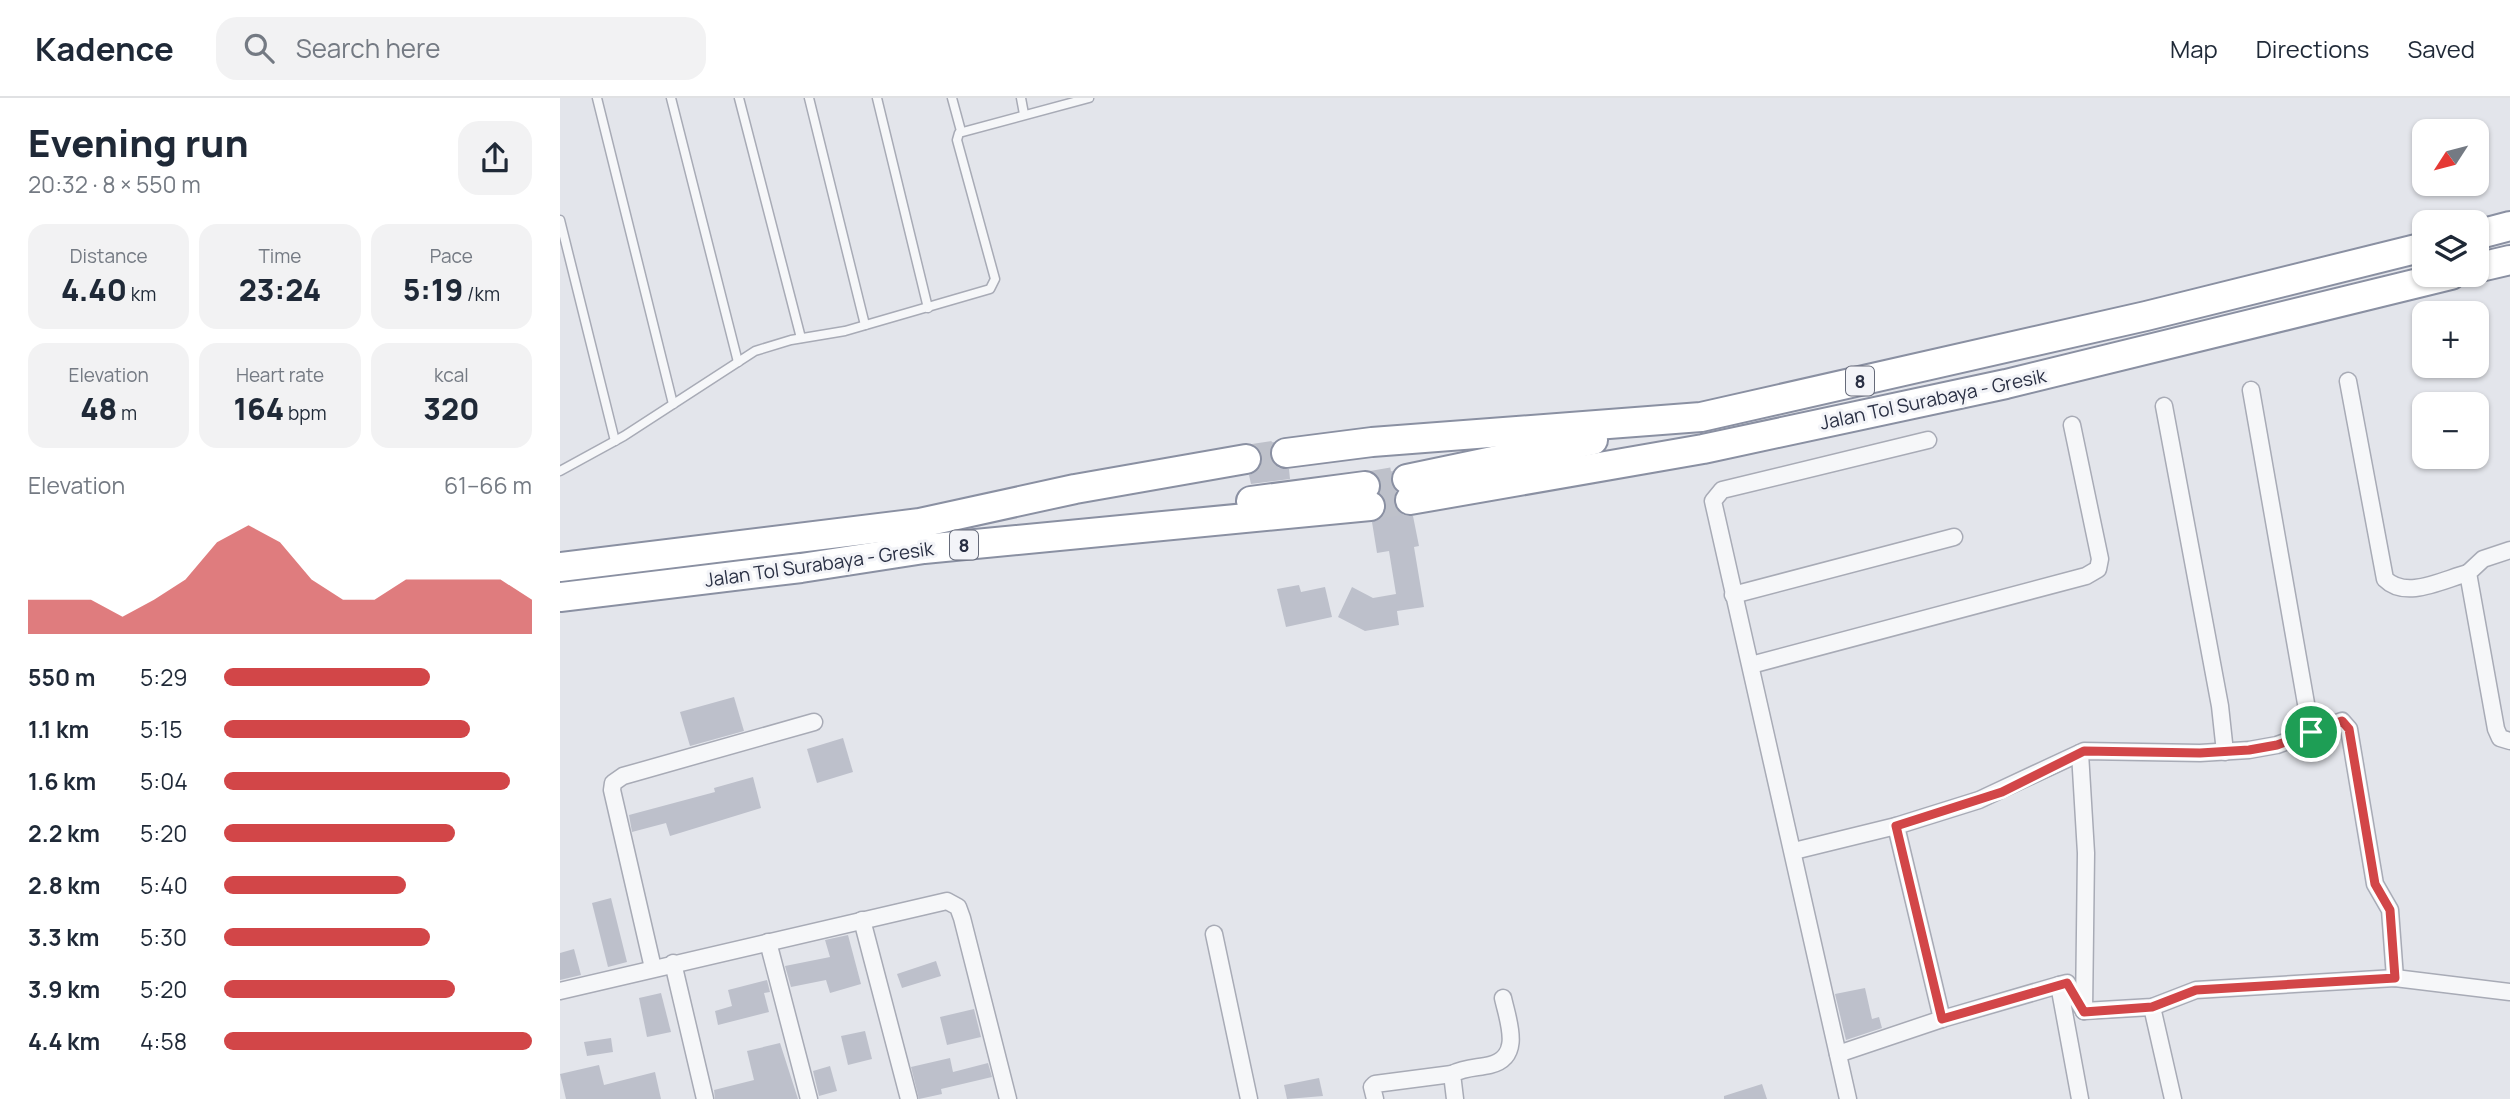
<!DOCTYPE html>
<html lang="en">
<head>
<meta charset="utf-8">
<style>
  :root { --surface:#fff; --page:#f2f2f3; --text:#1f2937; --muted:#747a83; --line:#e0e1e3; --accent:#d24648 }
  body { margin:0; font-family:Manrope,sans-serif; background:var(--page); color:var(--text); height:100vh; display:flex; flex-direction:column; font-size:26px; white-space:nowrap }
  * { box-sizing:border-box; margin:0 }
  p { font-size:23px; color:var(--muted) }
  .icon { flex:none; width:38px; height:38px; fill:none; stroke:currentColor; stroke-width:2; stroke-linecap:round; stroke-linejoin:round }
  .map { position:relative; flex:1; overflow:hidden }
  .panel { display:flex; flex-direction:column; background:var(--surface); width:560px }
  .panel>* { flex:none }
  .needle { width:46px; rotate:234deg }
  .controls { position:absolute; left:1852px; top:21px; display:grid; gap:14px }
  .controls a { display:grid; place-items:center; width:77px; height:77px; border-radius:14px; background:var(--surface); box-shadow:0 2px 5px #0004; font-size:35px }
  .pin { position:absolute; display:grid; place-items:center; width:60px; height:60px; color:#fff; margin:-30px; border:4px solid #fff; border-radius:50%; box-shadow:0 2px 7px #0007 }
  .round { display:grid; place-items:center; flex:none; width:74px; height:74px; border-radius:21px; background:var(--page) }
  .summary { display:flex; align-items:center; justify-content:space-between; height:119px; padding:0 28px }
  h1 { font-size:38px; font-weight:800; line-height:52px }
  .figures { display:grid; grid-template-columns:repeat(3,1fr); gap:10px; height:119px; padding:7px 28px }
  .figures div { display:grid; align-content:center; border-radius:18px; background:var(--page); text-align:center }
  .figures b { font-size:30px; font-weight:800 }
  .figures small { font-size:19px; font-weight:400 }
  .figures p { font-size:19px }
  .chart { height:196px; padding:14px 28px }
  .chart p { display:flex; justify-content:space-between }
  .chart svg { width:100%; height:126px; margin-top:7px; fill:var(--accent); opacity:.7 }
  ul { padding:0 28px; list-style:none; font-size:23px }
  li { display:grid; grid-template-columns:112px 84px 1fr; align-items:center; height:52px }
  li i { height:18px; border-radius:9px; background:var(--accent) }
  header { display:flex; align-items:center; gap:42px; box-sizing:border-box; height:98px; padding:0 35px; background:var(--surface); border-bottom:2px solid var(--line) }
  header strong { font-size:33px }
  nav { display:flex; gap:38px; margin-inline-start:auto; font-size:24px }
  .search { width:490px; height:63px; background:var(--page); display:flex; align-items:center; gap:18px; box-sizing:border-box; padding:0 24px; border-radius:21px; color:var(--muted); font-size:26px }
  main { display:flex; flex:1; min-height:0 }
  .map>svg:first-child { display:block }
  .building { fill:#bdc0cb }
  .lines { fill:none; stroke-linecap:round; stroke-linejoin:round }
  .highway-tunnel { stroke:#bec1ca; stroke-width:28; stroke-dasharray:28 14; stroke-linecap:butt }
  .lane-casing { stroke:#a8abb6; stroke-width:11 }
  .street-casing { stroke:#a8abb6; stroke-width:19 }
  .highway-casing { stroke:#8a90a2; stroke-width:32 }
  .lane { stroke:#f6f7f9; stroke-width:8 }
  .street { stroke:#f6f7f9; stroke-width:16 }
  .highway { stroke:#fff; stroke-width:28 }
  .route-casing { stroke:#fff; stroke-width:14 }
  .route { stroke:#d24648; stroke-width:9 }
  .labels { text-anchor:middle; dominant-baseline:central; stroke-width:6; stroke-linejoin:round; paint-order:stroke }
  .shield { fill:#f3f4f8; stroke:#666b7a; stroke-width:2 }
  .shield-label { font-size:18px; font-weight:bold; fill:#2a3044 }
  .street-label { font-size:19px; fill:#2a3044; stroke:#f3f4f8 }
</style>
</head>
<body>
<header>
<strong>Kadence</strong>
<div class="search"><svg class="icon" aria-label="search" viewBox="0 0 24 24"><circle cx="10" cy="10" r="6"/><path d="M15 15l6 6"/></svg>Search here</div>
<nav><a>Map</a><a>Directions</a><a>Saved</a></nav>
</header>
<main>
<section class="panel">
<div class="summary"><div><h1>Evening run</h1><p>20:32 · 8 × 550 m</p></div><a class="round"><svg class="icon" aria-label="share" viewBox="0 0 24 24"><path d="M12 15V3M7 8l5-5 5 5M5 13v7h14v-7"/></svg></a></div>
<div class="figures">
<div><p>Distance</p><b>4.40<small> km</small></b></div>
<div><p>Time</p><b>23:24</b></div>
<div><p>Pace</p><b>5:19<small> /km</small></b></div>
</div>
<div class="figures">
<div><p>Elevation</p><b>48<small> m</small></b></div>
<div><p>Heart rate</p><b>164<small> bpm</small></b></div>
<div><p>kcal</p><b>320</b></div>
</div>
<div class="chart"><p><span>Elevation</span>61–66 m</p>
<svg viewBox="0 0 160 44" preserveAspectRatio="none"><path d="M0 44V32L10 32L20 32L30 38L40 32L50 25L60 12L70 6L80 12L90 25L100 32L110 32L120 25L130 25L140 25L150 25L160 32V44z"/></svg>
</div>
<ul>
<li><b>550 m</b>5:29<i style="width:67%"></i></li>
<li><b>1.1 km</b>5:15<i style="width:80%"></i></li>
<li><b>1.6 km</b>5:04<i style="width:93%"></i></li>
<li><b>2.2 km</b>5:20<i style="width:75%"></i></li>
<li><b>2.8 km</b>5:40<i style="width:59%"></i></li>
<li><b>3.3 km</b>5:30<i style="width:67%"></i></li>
<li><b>3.9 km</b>5:20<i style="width:75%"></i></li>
<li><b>4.4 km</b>4:58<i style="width:100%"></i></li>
</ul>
</section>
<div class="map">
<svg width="1950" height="1001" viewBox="0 0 1950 1001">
  <rect width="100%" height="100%" fill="#e3e5eb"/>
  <g class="building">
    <path d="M714 344 710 356 712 364 719 370 729 371 730 381 691 386 689 377 697 373 702 359 694 347Z"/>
    <path d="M833 373 831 384 836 393 834 406 844 417 853 418 859 448 854 449 864 509 837 513 839 527 805 533 778 519 792 489 813 500 836 496 829 453 817 455 812 424 825 415 827 407 820 395 821 385 816 376Z"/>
    <path d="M739 487 741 494 765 489 772 519 726 529 717 491Z"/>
    <path d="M174 599 184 633 130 648 120 614Z"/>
    <path d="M283 640 293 674 257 685 247 651Z"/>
    <path d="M193 679 201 710 110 738 106 725 72 734 69 717 155 694 154 690Z"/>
    <path d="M51 800 67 864 48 869 32 805Z"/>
    <path d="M288 837 301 886 270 895 266 882 231 889 225 868 270 859 265 842Z"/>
    <path d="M14 851 21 877 0 882V855Z"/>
    <path d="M376 863 381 878 342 890 337 876Z"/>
    <path d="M207 882 210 894 204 895 209 914 158 927 155 913 172 908 168 892Z"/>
    <path d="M1305 890 1312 921 1319 919 1322 930 1286 942 1275 896Z"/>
    <path d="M101 895 111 934 87 939 79 900Z"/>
    <path d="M414 911 421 939 387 947 380 919Z"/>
    <path d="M305 933 312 961 288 967 281 938Z"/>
    <path d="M51 940 53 954 27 958 24 944Z"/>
    <path d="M220 945 238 1001H155L154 992 194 982 187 953Z"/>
    <path d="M390 960 393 974 428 965 432 979 381 991 382 996 359 1001 351 969Z"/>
    <path d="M39 967 44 987 95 974 101 1001H6L0 976Z"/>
    <path d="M270 968 277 993 259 998 253 973Z"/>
    <path d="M759 980 763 998 727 1001 724 987Z"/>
    <path d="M1202 986 1207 1001H1164V998Z"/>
  </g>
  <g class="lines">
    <g class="highway-tunnel">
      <path d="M686 361 726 355"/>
      <path d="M805 388 847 381"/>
      <path d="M810 408 850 402"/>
    </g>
    <defs>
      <g id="lane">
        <path d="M37 0 113 306"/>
        <path d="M111 0 178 264"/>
        <path d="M179 0 241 240"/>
        <path d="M249 0 305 227"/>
        <path d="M317 0 368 210"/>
        <path d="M392 0 401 33"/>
        <path d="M461 0 464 16"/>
        <path d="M0 122 55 343"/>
        <path d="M0 373 64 338 195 253 231 242 285 233 430 191 435 181 397 42 399 35 529 0"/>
      </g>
      <g id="street">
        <path d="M1788 283 1825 481C1846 502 1882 482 1908 475"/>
        <path d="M1691 292 1751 634"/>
        <path d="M1604 308 1660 608 1665 654"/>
        <path d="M1950 452 1923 461 1908 475 1936 631 1940 640 1950 643"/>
        <path d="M1173 497 1394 439"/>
        <path d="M1191 567 1526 478 1538 471 1540 461 1512 327"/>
        <path d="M1520 655 1526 755 1524 913"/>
        <path d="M1336 728 1382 921"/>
        <path d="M1234 753 1336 728 1419 702 1524 653 1640 655 1689 652 1717 647 1782 623 1789 631 1815 786 1830 812 1835 880"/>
        <path d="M302 822 349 1001"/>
        <path d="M654 836 689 1001"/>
        <path d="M208 844 249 1001"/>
        <path d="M113 865 145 1001"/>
        <path d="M93 870 52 692 53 685 63 678 254 624"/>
        <path d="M0 893 387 803 398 809 402 820 448 1001"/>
        <path d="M1592 909 1613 1001"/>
        <path d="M1524 913 1592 909 1636 892 1835 880 1950 894"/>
        <path d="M1278 956 1382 921 1499 887"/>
        <path d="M815 1001 812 989 815 986 892 976"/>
        <path d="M895 1001 892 976C905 969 917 970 930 967 963 959 948 923 943 900"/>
        <path d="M1288 1001 1153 403 1162 392 1368 342"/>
        <path d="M1520 1001 1499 887 1507 885 1524 913"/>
      </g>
      <g id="highway">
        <path d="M1916 137 1950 128"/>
        <path d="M1916 170 1950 162"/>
        <path d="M726 355 812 344 1141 319 1586 218 1864 149"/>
        <path d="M847 381 1033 342"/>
        <path d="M850 402 1143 351 1446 286 1891 177"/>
        <path d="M691 403 805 388"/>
        <path d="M0 469 360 425 515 391 686 361"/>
        <path d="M0 499 241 470 364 451 810 408"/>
      </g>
    </defs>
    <use href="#lane" class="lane-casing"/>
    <use href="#street" class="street-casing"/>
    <use href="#highway" class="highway-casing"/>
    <use href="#lane" class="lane"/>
    <use href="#street" class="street"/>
    <use href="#highway" class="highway"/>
  </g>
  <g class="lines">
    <defs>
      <path id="route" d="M1782 623 1789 631 1815 786 1830 812 1835 880 1636 892 1592 909 1524 914 1507 885 1382 921 1336 728 1442 694 1524 653 1640 655 1689 652 1717 647Z"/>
    </defs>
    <use href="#route" class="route-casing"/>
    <use href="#route" class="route"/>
  </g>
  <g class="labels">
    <g class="shield">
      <rect x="1286" y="268.5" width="28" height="29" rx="5"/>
      <rect x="390" y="432.5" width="28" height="29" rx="5"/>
    </g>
    <g class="shield-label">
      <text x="1300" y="283">8</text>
      <text x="404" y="447">8</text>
    </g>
    <g class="street-label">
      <text transform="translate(1373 301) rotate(-12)">Jalan Tol Surabaya - Gresik</text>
      <text transform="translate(259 466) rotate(-8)">Jalan Tol Surabaya - Gresik</text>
    </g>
  </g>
</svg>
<div class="controls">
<a><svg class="needle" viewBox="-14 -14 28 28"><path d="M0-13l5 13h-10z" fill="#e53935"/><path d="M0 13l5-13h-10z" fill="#747a83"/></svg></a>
<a><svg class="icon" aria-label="layers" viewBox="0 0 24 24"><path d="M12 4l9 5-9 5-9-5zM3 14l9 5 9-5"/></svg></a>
<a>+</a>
<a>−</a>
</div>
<div class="pin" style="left:1751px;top:634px;background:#1e9e55"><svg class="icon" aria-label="arrive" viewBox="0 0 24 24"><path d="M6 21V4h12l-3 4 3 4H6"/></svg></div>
</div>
</main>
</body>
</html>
